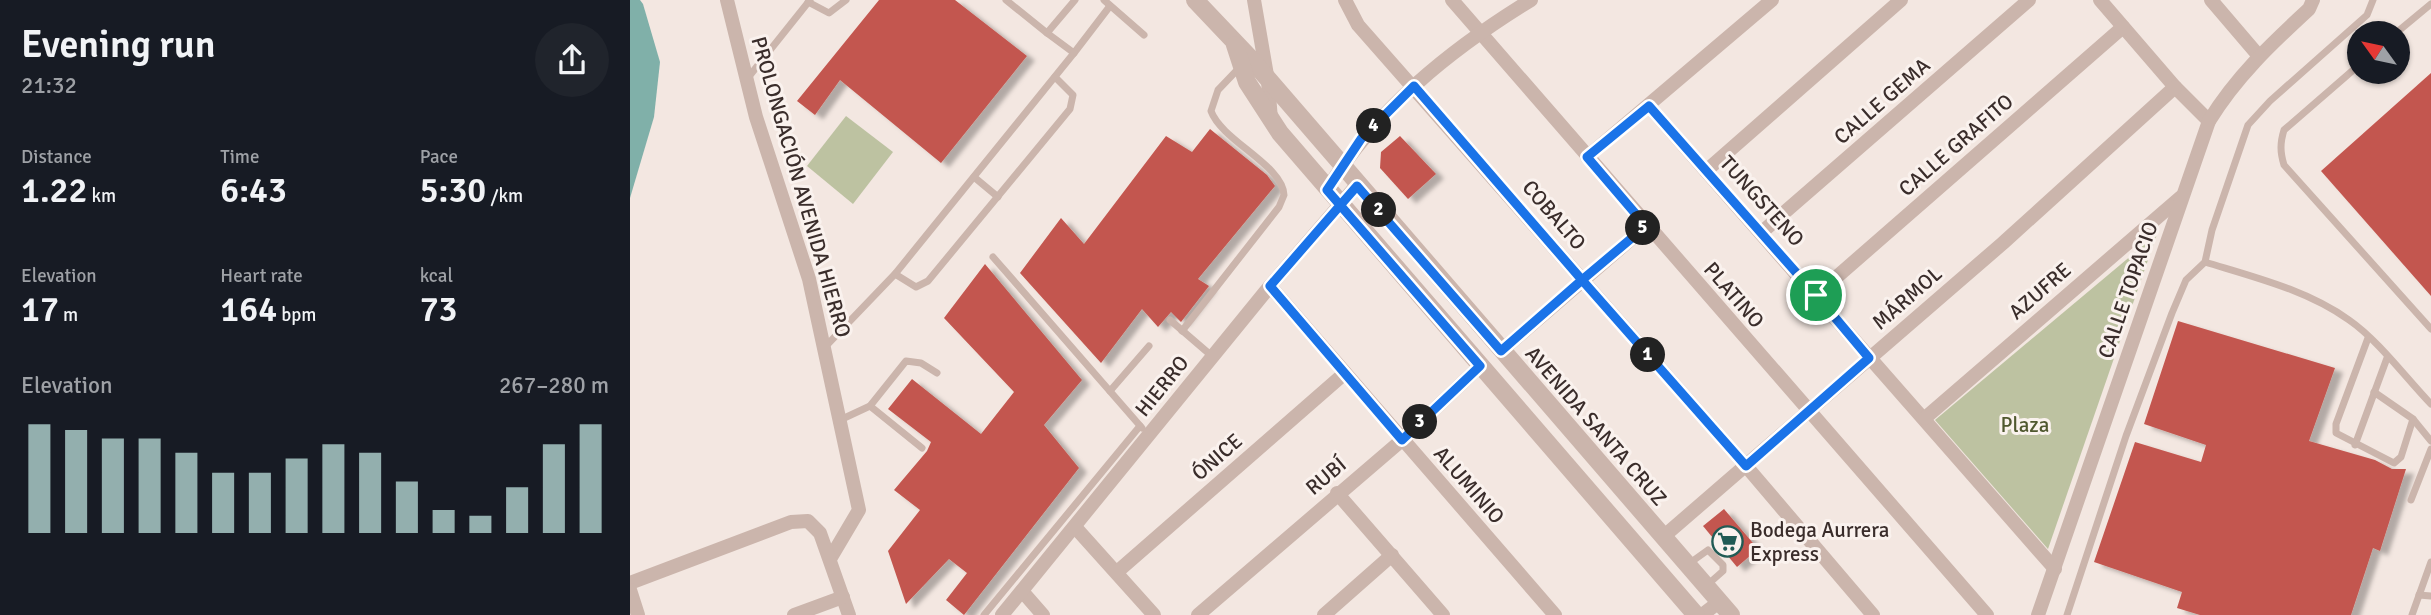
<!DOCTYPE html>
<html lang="en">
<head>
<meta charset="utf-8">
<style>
  :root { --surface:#171b24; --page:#20242c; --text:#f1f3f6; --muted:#9ea1a6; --accent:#93afae }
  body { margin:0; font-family:Signika,sans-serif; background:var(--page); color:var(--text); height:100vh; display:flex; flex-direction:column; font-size:26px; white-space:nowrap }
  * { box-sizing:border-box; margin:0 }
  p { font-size:23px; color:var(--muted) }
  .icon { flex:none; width:38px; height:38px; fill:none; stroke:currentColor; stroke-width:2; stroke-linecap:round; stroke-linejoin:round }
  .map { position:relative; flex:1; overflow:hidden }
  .panel { display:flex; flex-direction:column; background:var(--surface); width:630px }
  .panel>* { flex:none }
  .needle { width:46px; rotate:303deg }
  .fabs { position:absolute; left:1717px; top:21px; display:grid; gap:14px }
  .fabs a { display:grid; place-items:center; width:63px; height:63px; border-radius:50%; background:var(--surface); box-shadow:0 2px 5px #0004; font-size:35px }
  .pin { position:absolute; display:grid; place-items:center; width:60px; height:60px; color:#fff; margin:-30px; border:4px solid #fff; border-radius:50%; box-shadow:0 2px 7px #0007 }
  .km { position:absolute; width:35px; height:35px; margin:-18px; border-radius:50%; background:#222; color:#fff; font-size:19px; line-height:35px; text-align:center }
  .round { display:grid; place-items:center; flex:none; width:74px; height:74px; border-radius:37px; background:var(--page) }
  .headline { display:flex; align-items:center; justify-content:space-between; height:119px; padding:0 21px }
  h1 { font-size:38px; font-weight:600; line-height:52px }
  .metrics { display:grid; grid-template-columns:repeat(3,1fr); gap:10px; height:119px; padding:7px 21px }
  .metrics div { display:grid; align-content:center }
  .metrics b { font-size:35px; font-weight:600 }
  .metrics small { font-size:19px; font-weight:400 }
  .metrics p { font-size:19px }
  .chart { height:196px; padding:14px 21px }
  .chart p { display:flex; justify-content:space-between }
  .chart svg { width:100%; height:126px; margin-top:7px; stroke:var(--accent); stroke-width:6 }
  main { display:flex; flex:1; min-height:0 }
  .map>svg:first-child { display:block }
  .green { fill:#bdc2a1 }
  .water { fill:#80b0a9 }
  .building { fill:#c3574f; filter:url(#shadow) }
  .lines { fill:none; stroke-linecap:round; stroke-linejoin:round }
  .service { stroke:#cbb5ac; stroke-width:7 }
  .minor { stroke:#cbb5ac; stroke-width:14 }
  .tertiary { stroke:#cbb5ac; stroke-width:18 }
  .route-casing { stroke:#fff; stroke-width:14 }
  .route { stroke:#1a73e8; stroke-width:9 }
  .labels { text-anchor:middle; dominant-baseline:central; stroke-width:6; stroke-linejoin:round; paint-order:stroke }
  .street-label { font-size:21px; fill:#3a2d2b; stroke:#faf2ee }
  .park-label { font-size:21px; fill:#50582f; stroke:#faf2ee }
  .poi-label { font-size:21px; fill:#3a2d2b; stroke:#faf2ee; text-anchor:start }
</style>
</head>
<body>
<main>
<section class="panel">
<div class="headline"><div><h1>Evening run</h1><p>21:32</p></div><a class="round"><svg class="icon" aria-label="share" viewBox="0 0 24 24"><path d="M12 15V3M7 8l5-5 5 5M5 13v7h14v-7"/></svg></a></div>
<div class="metrics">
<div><p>Distance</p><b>1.22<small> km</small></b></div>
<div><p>Time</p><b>6:43</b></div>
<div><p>Pace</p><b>5:30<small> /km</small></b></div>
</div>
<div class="metrics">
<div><p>Elevation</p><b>17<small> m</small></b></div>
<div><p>Heart rate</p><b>164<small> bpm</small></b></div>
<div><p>kcal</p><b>73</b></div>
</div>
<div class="chart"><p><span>Elevation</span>267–280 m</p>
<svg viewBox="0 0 160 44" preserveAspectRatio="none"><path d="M5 44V6M15 44V8M25 44V11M35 44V11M45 44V16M55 44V23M65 44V23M75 44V18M85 44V13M95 44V16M105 44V26M115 44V36M125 44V38M135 44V28M145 44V13M155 44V6"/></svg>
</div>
</section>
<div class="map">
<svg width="1801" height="615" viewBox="0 0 1801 615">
  <defs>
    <filter id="shadow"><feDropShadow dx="8" dy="4.5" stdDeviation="2" flood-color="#0004"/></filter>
  </defs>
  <rect width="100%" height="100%" fill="#f3e7e1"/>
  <g class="green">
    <path d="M216 116 263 152 223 204 177 166Z"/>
    <path d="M1527 234 1418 549 1305 420Z"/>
  </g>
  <path class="water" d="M0 0H10L13 4 30 62 24 117 0 198Z"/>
  <g class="building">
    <path d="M249 0H325L397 56 311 163 210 80 185 115 167 101Z"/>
    <path d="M1801 73V296L1691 171Z"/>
    <path d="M580 129 637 175 645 186 568 279 579 286 551 322 541 312 528 327 512 309 471 363 390 273 431 218 454 244 536 136 562 152Z"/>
    <path d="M770 136 806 174 778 199 750 168 751 152Z"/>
    <path d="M355 264 452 380 414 425 449 468 334 615 316 600 337 573 319 559 276 604 258 551 290 510 264 490 297 451 301 442 258 409 282 379 351 434 384 392 314 318Z"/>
    <path d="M1548 321 1705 368 1679 441 1745 460 1762 469H1776L1750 551 1743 548 1721 615H1570L1547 608 1552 592 1464 562 1505 442 1571 462 1576 445 1514 424Z"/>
    <path d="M1094 509 1128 549 1107 567 1073 526Z"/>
  </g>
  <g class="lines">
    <g class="service">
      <path d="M376 0 417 33"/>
      <path d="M445 0 417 33 444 53 480 6"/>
      <path d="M474 0 514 35"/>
      <path d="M178 2 199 13 216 0"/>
      <path d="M1766 33 1801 4"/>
      <path d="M1729 65 1654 130C1650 143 1650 152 1654 165L1801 329"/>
      <path d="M117 79 180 0"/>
      <path d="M344 177 368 197"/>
      <path d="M363 257 512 428"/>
      <path d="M1575 262C1624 277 1677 290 1719 320 1748 340 1776 378 1801 404"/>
      <path d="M265 274 286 287 298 281 440 109 443 95 425 77"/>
      <path d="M540 320 583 357"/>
      <path d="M552 331 649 207 654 195C653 165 592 141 581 111L588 90 610 67"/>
      <path d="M1738 338 1706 424V433L1764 463 1771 457 1783 419"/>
      <path d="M195 347 265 274 444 53"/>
      <path d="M480 391 519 346"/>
      <path d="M1744 392 1783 419 1801 441"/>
      <path d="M240 406 292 448"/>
      <path d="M210 420 240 406 276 361 291 363 307 373"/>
      <path d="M1725 445 1757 358"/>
      <path d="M1781 500 1801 449"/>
      <path d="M1057 565 1078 550 1093 565V571L1076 586"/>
      <path d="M1789 595 1801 596"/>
      <path d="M354 615 510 426"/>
      <path d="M1437 615 1496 436 1542 313 1556 280 1575 262 1582 230 1618 125 1640 101 1737 15 1743 0"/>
      <path d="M1782 615 1801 562"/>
    </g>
    <g class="minor">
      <path d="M97 0 126 117 179 279 229 510 200 559"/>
      <path d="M624 0 638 81 641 120"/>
      <path d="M715 0 728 25 1116 466 1243 615"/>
      <path d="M822 0 1357 615"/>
      <path d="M1470 0 1545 87 1579 121"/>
      <path d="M1581 0 1628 55"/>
      <path d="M1019 106 1425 569"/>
      <path d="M957 157 1142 0"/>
      <path d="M1076 171 1271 0"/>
      <path d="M697 190C746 109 821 49 901 0"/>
      <path d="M1132 232 1399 0"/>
      <path d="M640 286 925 615"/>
      <path d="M1186 295 1493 27"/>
      <path d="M871 351 1016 226"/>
      <path d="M1295 418 1551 197"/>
      <path d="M707 493 813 615"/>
      <path d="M445 527 524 615"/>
      <path d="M1033 537 1373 243 1545 87"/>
      <path d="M487 572 715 373"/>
      <path d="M0 583 161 522 178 521 190 533 219 615"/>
      <path d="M0 590 8 615"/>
      <path d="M392 591 413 615"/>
      <path d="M164 615 213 597"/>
      <path d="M372 615 640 286 727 185"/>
      <path d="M568 615 772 440 850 366"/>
      <path d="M694 615 762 555"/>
      <path d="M1072 615 1089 602"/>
      <path d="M1408 615 1579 121C1606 77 1641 44 1679 9L1683 0"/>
    </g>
    <g class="tertiary">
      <path d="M565 0 620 58 1101 615"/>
      <path d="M605 45 617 82 650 133 1066 615"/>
    </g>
  </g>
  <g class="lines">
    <defs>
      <path id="route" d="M1186 295 1239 358 1116 466 952 280 871 351 727 186 640 286 772 440 850 366 710 205 697 190 731 139 784 86 952 280 1016 226 957 157 1019 106 1186 295"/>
    </defs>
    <use href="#route" class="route-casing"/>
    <use href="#route" class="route"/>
  </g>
  <defs>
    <symbol id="supermarket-ring" viewBox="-11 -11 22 22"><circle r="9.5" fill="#faf2ee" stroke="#215b55" stroke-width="1.5"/><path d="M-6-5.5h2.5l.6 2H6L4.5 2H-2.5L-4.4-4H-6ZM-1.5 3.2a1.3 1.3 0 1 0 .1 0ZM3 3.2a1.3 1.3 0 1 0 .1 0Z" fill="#215b55"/></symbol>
  </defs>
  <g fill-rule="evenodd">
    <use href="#supermarket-ring" x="1080" y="524" width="35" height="35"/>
  </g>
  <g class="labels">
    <g class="street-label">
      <text transform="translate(1252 101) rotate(-41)">CALLE GEMA</text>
      <text transform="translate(1326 145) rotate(-41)">CALLE GRAFITO</text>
      <text transform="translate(171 187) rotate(74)">PROLONGACIÓN AVENIDA HIERRO</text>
      <text transform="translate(1132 201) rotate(48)">TUNGSTENO</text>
      <text transform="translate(924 215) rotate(49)">COBALTO</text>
      <text transform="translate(1498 290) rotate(-71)">CALLE TOPACIO</text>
      <text transform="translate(1410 291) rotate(-41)">AZUFRE</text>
      <text transform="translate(1104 295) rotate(49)">PLATINO</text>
      <text transform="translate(1277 298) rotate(-41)">MÁRMOL</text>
      <text transform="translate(532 386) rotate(-51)">HIERRO</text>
      <text transform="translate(966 426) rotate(49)">AVENIDA SANTA CRUZ</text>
      <text transform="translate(587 457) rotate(-41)">ÓNICE</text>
      <text transform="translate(696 476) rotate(-40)">RUBÍ</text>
      <text transform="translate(839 485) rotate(49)">ALUMINIO</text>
    </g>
    <g class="park-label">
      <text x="1395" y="425">Plaza</text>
    </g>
    <g class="poi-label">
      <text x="1120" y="530">Bodega Aurrera<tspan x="1120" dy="24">Express</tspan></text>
    </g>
  </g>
</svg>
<div class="fabs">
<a><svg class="needle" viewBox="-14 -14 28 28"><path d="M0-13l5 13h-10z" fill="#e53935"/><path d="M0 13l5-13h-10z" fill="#9ea1a6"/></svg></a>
</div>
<div class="pin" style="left:1186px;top:295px;background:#1e9e55"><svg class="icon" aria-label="arrive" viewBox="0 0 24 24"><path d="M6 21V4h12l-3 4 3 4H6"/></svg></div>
<b class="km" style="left:1018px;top:355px">1</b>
<b class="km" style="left:749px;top:210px">2</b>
<b class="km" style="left:790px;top:422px">3</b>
<b class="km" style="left:744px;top:126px">4</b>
<b class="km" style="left:1013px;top:228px">5</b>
</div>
</main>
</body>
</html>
